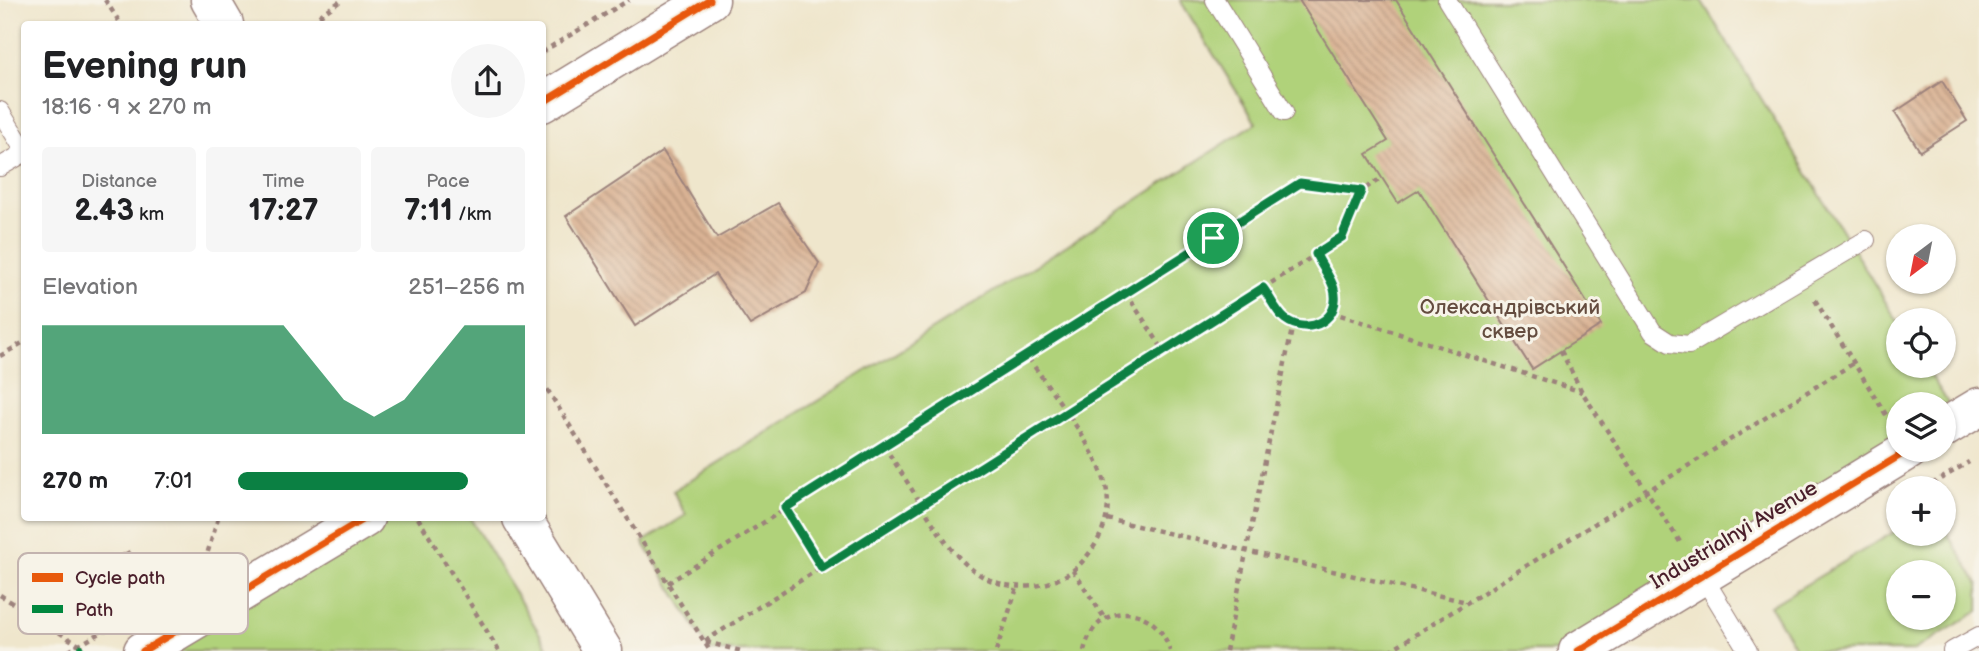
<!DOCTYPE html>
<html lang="en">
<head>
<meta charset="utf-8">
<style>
  :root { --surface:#fff; --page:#f6f6f6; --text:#202124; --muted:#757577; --accent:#0b8043 }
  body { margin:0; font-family:"Balsamiq Sans",sans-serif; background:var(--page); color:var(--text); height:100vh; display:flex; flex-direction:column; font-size:26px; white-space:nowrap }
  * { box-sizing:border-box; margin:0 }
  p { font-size:23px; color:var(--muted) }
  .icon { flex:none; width:38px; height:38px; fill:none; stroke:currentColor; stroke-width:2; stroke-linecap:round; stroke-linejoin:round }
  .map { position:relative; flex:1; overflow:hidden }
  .details { position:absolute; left:21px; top:21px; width:525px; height:500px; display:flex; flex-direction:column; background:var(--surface); border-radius:7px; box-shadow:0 2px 5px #0004 }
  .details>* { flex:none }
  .needle { width:46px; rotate:212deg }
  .controls { position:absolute; left:1886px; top:224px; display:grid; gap:14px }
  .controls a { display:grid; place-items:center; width:70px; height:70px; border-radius:50%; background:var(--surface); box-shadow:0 2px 5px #0004; font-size:35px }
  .pin { position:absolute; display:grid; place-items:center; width:60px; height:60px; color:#fff; margin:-30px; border:4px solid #fff; border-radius:50%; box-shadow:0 2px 7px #0007 }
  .round { display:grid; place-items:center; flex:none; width:74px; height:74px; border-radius:37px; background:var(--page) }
  .summary { display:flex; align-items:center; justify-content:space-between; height:119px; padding:0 21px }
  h1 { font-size:38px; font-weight:700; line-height:52px }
  .figures { display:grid; grid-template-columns:repeat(3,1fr); gap:10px; height:119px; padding:7px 21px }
  .figures div { display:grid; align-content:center; border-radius:7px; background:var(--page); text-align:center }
  .figures b { font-size:30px; font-weight:700 }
  .figures small { font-size:19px; font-weight:400 }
  .figures p { font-size:19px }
  .chart { height:196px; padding:14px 21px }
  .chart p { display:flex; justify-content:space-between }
  .chart svg { width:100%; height:126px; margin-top:7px; fill:var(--accent); opacity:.7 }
  ul { padding:0 21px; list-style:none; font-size:23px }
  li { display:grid; grid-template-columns:112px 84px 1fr; align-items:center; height:52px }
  li i { height:18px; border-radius:9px; background:var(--accent) }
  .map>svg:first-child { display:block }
  .green { fill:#b0d27a; stroke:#7d7852; stroke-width:2; fill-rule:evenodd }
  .building { fill:url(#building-back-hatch) }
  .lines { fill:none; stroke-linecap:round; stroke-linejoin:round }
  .service-casing { stroke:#9c827c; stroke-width:20 }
  .tertiary-casing { stroke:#9c827c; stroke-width:41 }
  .secondary-casing { stroke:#9c827c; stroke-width:41 }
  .path { stroke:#9c827c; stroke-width:4.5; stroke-dasharray:5 5; stroke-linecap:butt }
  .service { stroke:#fff; stroke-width:18 }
  .tertiary { stroke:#fff; stroke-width:38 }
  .secondary { stroke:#fff; stroke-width:38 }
  .quiet { stroke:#00873e; stroke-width:5; stroke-dasharray:10 5; stroke-linecap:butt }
  .cycleway-casing { stroke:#f7f3e8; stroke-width:11 }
  .cycleway { stroke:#e8590c; stroke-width:7 }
  .route-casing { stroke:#fff; stroke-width:14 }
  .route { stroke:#0b8043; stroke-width:9 }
  .labels { text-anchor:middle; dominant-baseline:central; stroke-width:6; stroke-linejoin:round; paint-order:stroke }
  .park-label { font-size:21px; fill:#644c3f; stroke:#f7f3e8 }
  .street-label { font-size:21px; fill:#4a1f2b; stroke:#f7f3e8 }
  .key { fill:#f7f3e8; stroke:#c3b3af; stroke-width:2 }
  .key-label { font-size:19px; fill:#4a1f2b }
</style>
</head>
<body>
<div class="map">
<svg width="1979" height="651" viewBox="0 0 1979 651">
  <defs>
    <pattern id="building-back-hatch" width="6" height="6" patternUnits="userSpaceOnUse" patternTransform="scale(1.75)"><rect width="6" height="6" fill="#dab394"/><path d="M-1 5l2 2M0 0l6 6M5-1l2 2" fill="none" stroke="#b39179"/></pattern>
  </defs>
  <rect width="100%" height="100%" fill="#f7f3e8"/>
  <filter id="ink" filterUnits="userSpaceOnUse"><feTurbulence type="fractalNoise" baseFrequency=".0143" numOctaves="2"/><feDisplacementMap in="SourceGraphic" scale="14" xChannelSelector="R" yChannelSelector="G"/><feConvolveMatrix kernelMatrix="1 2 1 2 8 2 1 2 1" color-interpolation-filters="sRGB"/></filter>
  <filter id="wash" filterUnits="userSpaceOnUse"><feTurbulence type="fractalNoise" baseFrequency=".00686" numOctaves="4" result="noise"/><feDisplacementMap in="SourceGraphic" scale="28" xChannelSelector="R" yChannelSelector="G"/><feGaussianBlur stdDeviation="1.57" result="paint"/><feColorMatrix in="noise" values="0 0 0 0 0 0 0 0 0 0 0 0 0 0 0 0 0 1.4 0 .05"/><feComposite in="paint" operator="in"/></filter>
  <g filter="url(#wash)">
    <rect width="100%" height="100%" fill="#efe6cc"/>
    <g class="green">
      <path d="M1180 0H1701L1899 324V366H1925L1958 419 1944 428V404H1899V450L1578 651H710L643 542 686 515 673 491 1036 265 1256 123Z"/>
      <path d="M365 518H470L550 651H143Z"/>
      <path d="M1944 528 1979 585V611L1912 651H1797L1770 606 1899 529V534H1944ZM1944 572V618H1899V572Z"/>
    </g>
    <g id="blocks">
      <g class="building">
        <path d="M1299 0H1396L1601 325 1532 369 1419 190 1398 203 1382 178 1367 154 1388 141Z"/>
        <path d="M1942 81 1967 121 1920 151 1895 112Z"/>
        <path d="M663 151 717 238 778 203 819 263 806 293 750 325 715 274 635 326 566 216Z"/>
        <path d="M129 551 153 585 82 627 53 594Z"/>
      </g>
    </g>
  </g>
  <g filter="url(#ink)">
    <use href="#blocks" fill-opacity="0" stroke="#9c827c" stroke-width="2"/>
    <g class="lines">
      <defs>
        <g id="service">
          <path d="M1215 0 1284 112"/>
          <path d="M1447 0 1653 332 1670 343 1689 345 1866 240"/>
          <path d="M0 111 24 150"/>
          <path d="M0 167 24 153"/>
          <path d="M1702 575 1748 651"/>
          <path d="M1952 651 1979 636"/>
        </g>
        <g id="tertiary">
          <path d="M542 103 710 0"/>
          <path d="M1944 428 1979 407"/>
          <path d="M143 651 365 518"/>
          <path d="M1578 651 1909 450"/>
        </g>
        <g id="secondary">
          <path d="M210 0 224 24"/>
          <path d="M522 518 603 651"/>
        </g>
      </defs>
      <use href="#service" class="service-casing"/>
      <use href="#tertiary" class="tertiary-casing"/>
      <use href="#secondary" class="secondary-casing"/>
      <g class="path">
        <path d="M105 0 121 24"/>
        <path d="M319 16 342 0"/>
        <path d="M542 52 629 0"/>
        <path d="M1263 288C1270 297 1276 312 1285 319 1309 337 1342 319 1334 289 1331 277 1321 266 1316 254"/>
        <path d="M1126 293 1164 351"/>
        <path d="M1815 300 1888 418"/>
        <path d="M1331 312 1582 392"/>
        <path d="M1561 351 1582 392 1682 545"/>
        <path d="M0 356 24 342"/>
        <path d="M542 381 710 651"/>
        <path d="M884 446C898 467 911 488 924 509 951 552 976 591 1033 586 1049 585 1070 575 1080 564 1099 544 1111 520 1107 492 1102 454 1050 390 1027 356"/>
        <path d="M1932 484 1969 462"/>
        <path d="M785 508 822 568"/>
        <path d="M418 518 499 651"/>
        <path d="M1107 519 1467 602"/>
        <path d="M1073 570 1105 619"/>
        <path d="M202 571 218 518"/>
        <path d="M668 583 1300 183 1361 191"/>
        <path d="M140 593 148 604"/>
        <path d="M0 595 79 645"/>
        <path d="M94 620 102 632"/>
        <path d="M705 641 1342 238 1361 191 1382 178"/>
        <path d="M706 642 741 651"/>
        <path d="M69 651 114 625"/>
        <path d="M996 651 1017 588"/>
        <path d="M1084 651C1095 600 1156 601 1170 651"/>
        <path d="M1226 651 1293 324"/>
        <path d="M1389 651 1854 363"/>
      </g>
      <use href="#service" class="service"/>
      <use href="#tertiary" class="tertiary"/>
      <use href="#secondary" class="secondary"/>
      <path class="quiet" d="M79 645 83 651"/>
      <defs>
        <g id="cycleway">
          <path d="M542 103 710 0"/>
          <path d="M143 651 365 518"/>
          <path d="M1578 651 1909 450"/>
        </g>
      </defs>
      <use href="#cycleway" class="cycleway-casing"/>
      <use href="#cycleway" class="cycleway"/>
    </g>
  </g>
  <g class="lines" filter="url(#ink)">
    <defs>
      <path id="route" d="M1300 183 1361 191 1342 237 1316 254C1321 266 1331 277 1334 289 1342 319 1309 337 1285 319 1276 312 1270 297 1263 288L822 568 785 508Z"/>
    </defs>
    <use href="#route" class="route-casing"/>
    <use href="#route" class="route"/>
  </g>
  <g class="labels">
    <g class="park-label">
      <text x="1510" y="307">Олександрівський<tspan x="1510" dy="24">сквер</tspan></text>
    </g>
    <g class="street-label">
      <text transform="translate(1734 535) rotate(-31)">Industrialnyi Avenue</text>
    </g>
  </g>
  <rect x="18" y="553" width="230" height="81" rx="10" class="key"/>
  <rect x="32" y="573" width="31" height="9" fill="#e8590c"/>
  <rect x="32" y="605" width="31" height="8" fill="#00873e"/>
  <g class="key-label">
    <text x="75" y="584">Cycle path</text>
    <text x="75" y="616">Path</text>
  </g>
</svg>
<div class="controls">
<a><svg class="needle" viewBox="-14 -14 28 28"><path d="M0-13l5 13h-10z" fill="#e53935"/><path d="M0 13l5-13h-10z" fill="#757577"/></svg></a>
<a><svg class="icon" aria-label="locate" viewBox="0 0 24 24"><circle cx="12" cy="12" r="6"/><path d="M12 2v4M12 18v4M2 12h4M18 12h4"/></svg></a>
<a><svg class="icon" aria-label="layers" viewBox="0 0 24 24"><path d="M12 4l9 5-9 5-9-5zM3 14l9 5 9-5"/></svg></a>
<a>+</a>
<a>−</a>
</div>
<div class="pin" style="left:1213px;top:238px;background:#1e9e55"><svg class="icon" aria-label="arrive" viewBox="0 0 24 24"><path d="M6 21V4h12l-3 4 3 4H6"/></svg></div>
<section class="details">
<div class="summary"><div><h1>Evening run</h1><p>18:16 · 9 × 270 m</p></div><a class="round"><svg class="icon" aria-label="share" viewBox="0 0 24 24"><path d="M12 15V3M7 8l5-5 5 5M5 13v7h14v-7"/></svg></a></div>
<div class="figures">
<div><p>Distance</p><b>2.43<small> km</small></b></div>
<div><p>Time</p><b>17:27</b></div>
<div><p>Pace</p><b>7:11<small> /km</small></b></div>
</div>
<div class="chart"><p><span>Elevation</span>251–256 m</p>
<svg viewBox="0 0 160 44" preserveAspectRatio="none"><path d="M0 44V6L10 6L20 6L30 6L40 6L50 6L60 6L70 6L80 6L90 19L100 32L110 38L120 32L130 19L140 6L150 6L160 6V44z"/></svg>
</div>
<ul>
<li><b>270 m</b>7:01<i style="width:80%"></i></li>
</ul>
</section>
</div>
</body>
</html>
